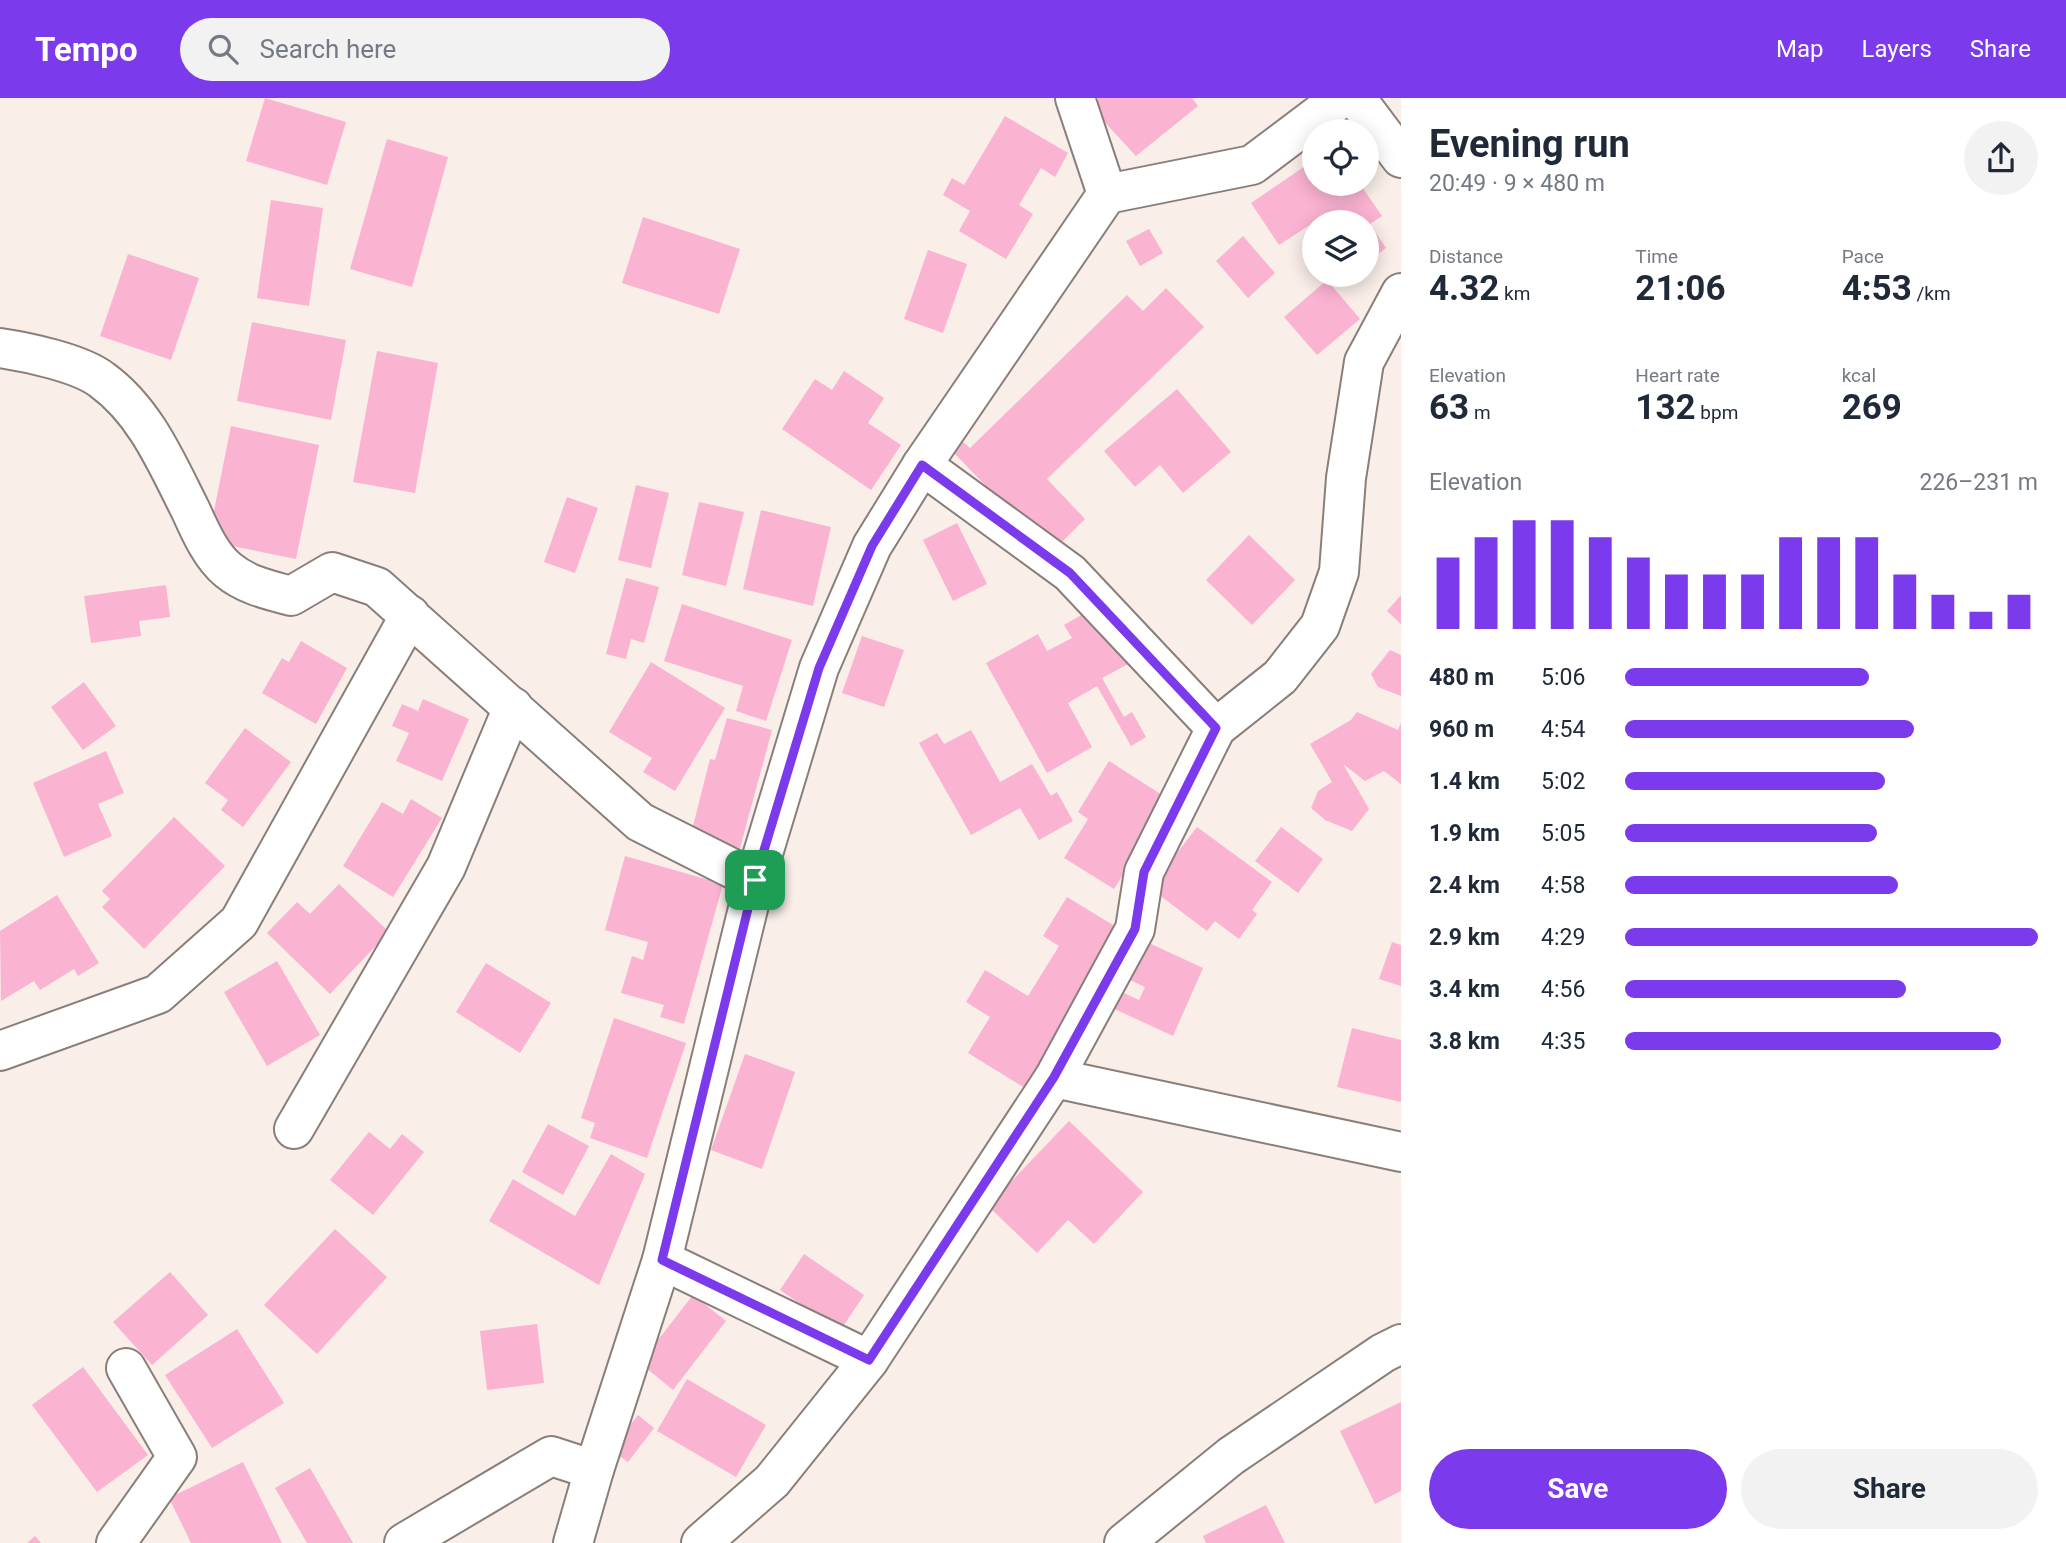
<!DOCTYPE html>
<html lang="en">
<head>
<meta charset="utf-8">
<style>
  :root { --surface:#fff; --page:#f2f2f3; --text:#1f2937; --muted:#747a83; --accent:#7c3aed }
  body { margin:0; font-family:Roboto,sans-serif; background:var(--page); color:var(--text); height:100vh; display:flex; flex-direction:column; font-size:26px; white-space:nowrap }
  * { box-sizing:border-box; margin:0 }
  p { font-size:23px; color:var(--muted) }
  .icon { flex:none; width:38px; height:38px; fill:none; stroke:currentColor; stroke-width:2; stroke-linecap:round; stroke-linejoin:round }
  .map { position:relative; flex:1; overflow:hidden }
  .sheet { display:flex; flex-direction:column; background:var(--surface); width:665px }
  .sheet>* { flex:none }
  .fabs { position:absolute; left:1302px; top:21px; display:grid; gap:14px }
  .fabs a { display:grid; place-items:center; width:77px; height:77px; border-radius:50%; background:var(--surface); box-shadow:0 4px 18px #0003; font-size:35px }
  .pin { position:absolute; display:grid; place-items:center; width:60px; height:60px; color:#fff; margin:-30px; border-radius:14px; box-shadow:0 4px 10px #0006 }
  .round { display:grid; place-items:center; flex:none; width:74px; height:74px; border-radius:37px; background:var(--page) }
  .overview { display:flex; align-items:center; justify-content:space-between; height:119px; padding:0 28px }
  h1 { font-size:38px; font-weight:700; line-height:52px }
  .metrics { display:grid; grid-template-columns:repeat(3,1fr); gap:10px; height:119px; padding:7px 28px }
  .metrics div { display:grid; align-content:center }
  .metrics b { font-size:35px; font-weight:700 }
  .metrics small { font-size:19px; font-weight:400 }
  .metrics p { font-size:19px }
  .chart { height:196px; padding:14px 28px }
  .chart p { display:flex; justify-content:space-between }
  .chart svg { width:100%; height:126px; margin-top:7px; stroke:var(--accent); stroke-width:6 }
  .primary-button { display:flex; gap:14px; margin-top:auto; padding:14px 28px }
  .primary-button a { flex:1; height:80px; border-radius:42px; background:var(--accent); color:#fff; font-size:28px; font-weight:700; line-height:80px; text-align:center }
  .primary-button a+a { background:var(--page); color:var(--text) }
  ul { padding:0 28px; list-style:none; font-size:23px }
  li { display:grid; grid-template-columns:112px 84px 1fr; align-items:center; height:52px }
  li i { height:18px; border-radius:9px; background:var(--accent) }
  header { display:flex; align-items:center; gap:42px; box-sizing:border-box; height:98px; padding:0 35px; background:var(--accent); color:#fff }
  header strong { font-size:33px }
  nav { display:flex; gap:38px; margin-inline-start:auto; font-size:24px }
  .search { width:490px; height:63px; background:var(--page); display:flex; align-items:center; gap:18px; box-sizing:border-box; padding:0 24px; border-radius:38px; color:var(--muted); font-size:26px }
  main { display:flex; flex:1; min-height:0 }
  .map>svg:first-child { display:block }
  .building { fill:#fbb3d2 }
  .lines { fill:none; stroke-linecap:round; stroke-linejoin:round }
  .minor-casing { stroke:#897f7a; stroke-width:42 }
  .minor { stroke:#fff; stroke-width:38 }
  .route-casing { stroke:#fff; stroke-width:14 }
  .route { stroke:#7c3aed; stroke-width:9 }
</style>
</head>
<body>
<header>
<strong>Tempo</strong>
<div class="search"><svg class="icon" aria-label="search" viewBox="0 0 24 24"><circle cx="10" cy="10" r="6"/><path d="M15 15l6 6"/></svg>Search here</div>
<nav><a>Map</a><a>Layers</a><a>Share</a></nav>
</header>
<main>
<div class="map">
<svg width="1401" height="1445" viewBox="0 0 1401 1445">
  <rect width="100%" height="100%" fill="#f9eee8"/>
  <g class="building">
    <path d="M265 0 346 24 327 87 246 63Z"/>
    <path d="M1098 0H1192L1198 8 1136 58 1099 18Z"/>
    <path d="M1005 18 1068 55 1055 79 1041 70 1019 107 1033 116 1006 161 959 133 970 113 943 97 952 80 964 87Z"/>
    <path d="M387 41 448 59 412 189 350 171Z"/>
    <path d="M1314 62V86H1360L1382 118 1370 126 1386 150 1367 164V124L1316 123 1279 147 1251 105Z"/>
    <path d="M271 102 323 110 309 208 257 200Z"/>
    <path d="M643 119 740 151 719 216 622 185Z"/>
    <path d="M1149 131 1163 155 1140 168 1126 143Z"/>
    <path d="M1243 138 1275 175 1248 200 1216 163Z"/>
    <path d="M928 152 967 166 943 235 904 221Z"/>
    <path d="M128 156 199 180 171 262 100 238Z"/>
    <path d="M1327 182 1360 221 1317 257 1284 219Z"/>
    <path d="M1166 190 1204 229 1047 381 1085 421 1051 455 953 354 963 344 970 350 1127 197 1143 213Z"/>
    <path d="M252 224 346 242 331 322 237 303Z"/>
    <path d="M377 253 438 265 415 395 353 384Z"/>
    <path d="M844 273 884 300 868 325 901 347 871 392 782 331 815 281 832 292Z"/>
    <path d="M1177 291 1231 354 1183 395 1160 367 1135 389 1104 353Z"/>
    <path d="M231 328 319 347 296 461 208 443Z"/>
    <path d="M636 387 669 395 651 470 618 462Z"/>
    <path d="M567 399 598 410 575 475 544 464Z"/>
    <path d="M699 404 744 414 726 488 682 477Z"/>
    <path d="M761 412 831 429 813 508 743 491Z"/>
    <path d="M957 425 987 486 953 503 923 442Z"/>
    <path d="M1249 437 1295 482 1252 527 1206 482Z"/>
    <path d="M626 480 659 489 644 545 631 541 626 561 606 556Z"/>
    <path d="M166 487 170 519 139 523 141 538 91 545 84 498Z"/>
    <path d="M1401 497V526L1387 513Z"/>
    <path d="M682 506 792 542 766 623 736 613 743 588 664 563Z"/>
    <path d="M1090 512 1112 551 1122 545 1132 564 1102 580 1124 619 1132 614 1146 639 1131 648 1097 588 1068 605 1092 649 1047 675 986 565 1038 536 1047 553 1072 540 1064 527Z"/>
    <path d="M862 538 904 552 884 609 842 595Z"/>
    <path d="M301 543 347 570 316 626 262 595 282 560 289 564Z"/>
    <path d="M1390 552 1401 557V598L1378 589 1371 576Z"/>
    <path d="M651 564 725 610 675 693 643 674 652 660 609 634Z"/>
    <path d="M84 584 116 628 83 652 51 609Z"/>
    <path d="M423 601 469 621 442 683 396 663 409 635 392 628 402 606 418 613Z"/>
    <path d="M1357 614 1398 632 1401 625V686L1384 673 1365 683 1343 666 1369 711 1352 733 1325 722 1311 710 1318 693 1332 684 1310 646 1351 622Z"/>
    <path d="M727 620 772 632 740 750 691 736 710 661 715 662Z"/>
    <path d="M245 630 291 664 243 729 221 712 228 702 205 685Z"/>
    <path d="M971 632 1000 684 1032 666 1051 698 1057 694 1073 723 1039 742 1020 710 971 737 919 645 937 635 944 646Z"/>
    <path d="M106 653 124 695 98 706 112 738 64 759 33 685Z"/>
    <path d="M1109 663 1170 702 1114 791 1064 760 1088 721 1078 714Z"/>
    <path d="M411 701 442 720 393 799 343 768 382 704 403 716Z"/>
    <path d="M174 719 225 768 144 851 102 809 110 801 102 793Z"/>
    <path d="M1197 729 1272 784 1252 812 1257 816 1239 841 1215 823 1207 833 1150 790Z"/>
    <path d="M1281 729 1323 761 1298 795 1255 763Z"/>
    <path d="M625 758 723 786 684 926 660 919 664 907 621 895 632 858 643 862 648 844 605 832Z"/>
    <path d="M339 786 389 834 330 896 267 835 297 804 310 816Z"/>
    <path d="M57 797 99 865 78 878 74 871 40 892 34 883 1 903 0 833Z"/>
    <path d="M1067 799 1126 835 1030 993 968 955 990 919 966 904 985 872 1028 898 1059 848 1043 838Z"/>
    <path d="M1138 840 1203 870 1173 938 1108 908 1115 891 1139 902 1145 889 1121 878Z"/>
    <path d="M1392 844 1401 847V888L1379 881Z"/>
    <path d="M277 863 320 937 267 968 224 894Z"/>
    <path d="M486 865 551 905 520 955 456 914Z"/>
    <path d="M614 920 686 945 647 1060 590 1040 595 1025 581 1020Z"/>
    <path d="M1352 930 1401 942V1004L1337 989Z"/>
    <path d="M745 956 795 974 762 1071 711 1052Z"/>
    <path d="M1069 1023 1143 1094 1094 1146 1068 1122 1037 1155 988 1108Z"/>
    <path d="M548 1026 589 1048 563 1097 522 1074Z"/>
    <path d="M369 1034 390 1051 402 1036 424 1054 373 1117 330 1082Z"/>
    <path d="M611 1056 645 1076 599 1187 489 1123 513 1081 575 1118Z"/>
    <path d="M335 1131 387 1179 317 1256 264 1207Z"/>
    <path d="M804 1156 864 1197 840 1233 780 1192Z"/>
    <path d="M170 1174 208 1217 152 1267 113 1224Z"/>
    <path d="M693 1197 726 1223 673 1292 640 1265Z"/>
    <path d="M537 1226 544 1285 487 1292 480 1233Z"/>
    <path d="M237 1231 284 1305 212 1350 165 1277Z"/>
    <path d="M83 1269 148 1357 97 1394 32 1307Z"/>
    <path d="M687 1281 766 1327 736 1379 657 1333Z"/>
    <path d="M1401 1304V1393L1375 1406 1340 1333Z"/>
    <path d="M638 1317 654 1330 628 1364 611 1352Z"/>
    <path d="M243 1364 282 1445H191L169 1400Z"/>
    <path d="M310 1370 353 1445H307L275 1390Z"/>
    <path d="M1266 1407 1285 1445H1206L1203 1438Z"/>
    <path d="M35 1438 41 1445H27Z"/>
  </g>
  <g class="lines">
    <defs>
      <g id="minor">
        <path d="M1075 0 1107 96"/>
        <path d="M1356 0 1401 60"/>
        <path d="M0 250C27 254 80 265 102 282 146 314 167 366 191 413 200 433 211 458 228 472 246 487 269 492 291 498L332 474 377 489 640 724 755 782"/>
        <path d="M922 367 1070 475 1216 630"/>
        <path d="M0 953 158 896 239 824 410 517"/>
        <path d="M1054 980 1401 1054"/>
        <path d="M294 1031 446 769 513 609"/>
        <path d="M869 1262 662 1162 755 782 819 570 872 448 922 367 1107 96 1252 67 1341 0"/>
        <path d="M116 1445 177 1359 126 1270"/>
        <path d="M404 1445 551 1358 594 1372"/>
        <path d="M573 1445 594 1372 662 1162"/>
        <path d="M701 1445 772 1383 869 1262 1054 980 1135 831 1144 774 1216 630 1280 579 1320 528 1339 474 1346 380 1364 264 1401 195"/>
        <path d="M1124 1445 1231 1358 1383 1255 1401 1246"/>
      </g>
    </defs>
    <use href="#minor" class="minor-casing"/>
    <use href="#minor" class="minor"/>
  </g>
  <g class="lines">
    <defs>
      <path id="route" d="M922 367 1070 475 1216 630 1144 774 1135 831 1054 979 869 1262 662 1162 755 782 819 570 872 448Z"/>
    </defs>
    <use href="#route" class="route-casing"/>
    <use href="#route" class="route"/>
  </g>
</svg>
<div class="fabs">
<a><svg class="icon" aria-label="locate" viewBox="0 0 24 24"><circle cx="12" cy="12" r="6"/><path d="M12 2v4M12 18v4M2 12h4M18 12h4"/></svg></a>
<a><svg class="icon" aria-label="layers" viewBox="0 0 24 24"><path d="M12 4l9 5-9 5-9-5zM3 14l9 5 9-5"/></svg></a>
</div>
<div class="pin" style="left:755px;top:782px;background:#1e9e55"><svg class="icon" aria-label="arrive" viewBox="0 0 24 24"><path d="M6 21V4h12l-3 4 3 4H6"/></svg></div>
</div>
<section class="sheet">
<div class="overview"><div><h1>Evening run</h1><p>20:49 · 9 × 480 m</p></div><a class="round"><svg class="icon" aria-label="share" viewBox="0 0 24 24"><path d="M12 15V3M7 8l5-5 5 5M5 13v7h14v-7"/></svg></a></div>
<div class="metrics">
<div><p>Distance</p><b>4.32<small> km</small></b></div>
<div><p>Time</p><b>21:06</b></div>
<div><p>Pace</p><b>4:53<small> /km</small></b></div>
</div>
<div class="metrics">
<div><p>Elevation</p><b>63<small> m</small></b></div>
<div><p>Heart rate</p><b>132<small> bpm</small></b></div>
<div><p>kcal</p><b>269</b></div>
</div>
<div class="chart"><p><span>Elevation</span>226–231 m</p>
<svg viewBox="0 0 160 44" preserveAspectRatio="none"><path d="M5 44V19M15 44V12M25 44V6M35 44V6M45 44V12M55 44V19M65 44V25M75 44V25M85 44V25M95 44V12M105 44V12M115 44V12M125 44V25M135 44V32M145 44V38M155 44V32"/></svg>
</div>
<ul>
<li><b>480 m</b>5:06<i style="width:59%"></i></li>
<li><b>960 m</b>4:54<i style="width:70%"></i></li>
<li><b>1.4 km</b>5:02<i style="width:63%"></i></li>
<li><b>1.9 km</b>5:05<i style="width:61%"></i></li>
<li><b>2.4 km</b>4:58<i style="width:66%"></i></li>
<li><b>2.9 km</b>4:29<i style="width:100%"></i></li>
<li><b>3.4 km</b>4:56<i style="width:68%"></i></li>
<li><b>3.8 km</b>4:35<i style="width:91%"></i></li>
</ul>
<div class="primary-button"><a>Save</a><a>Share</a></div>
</section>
</main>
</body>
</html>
